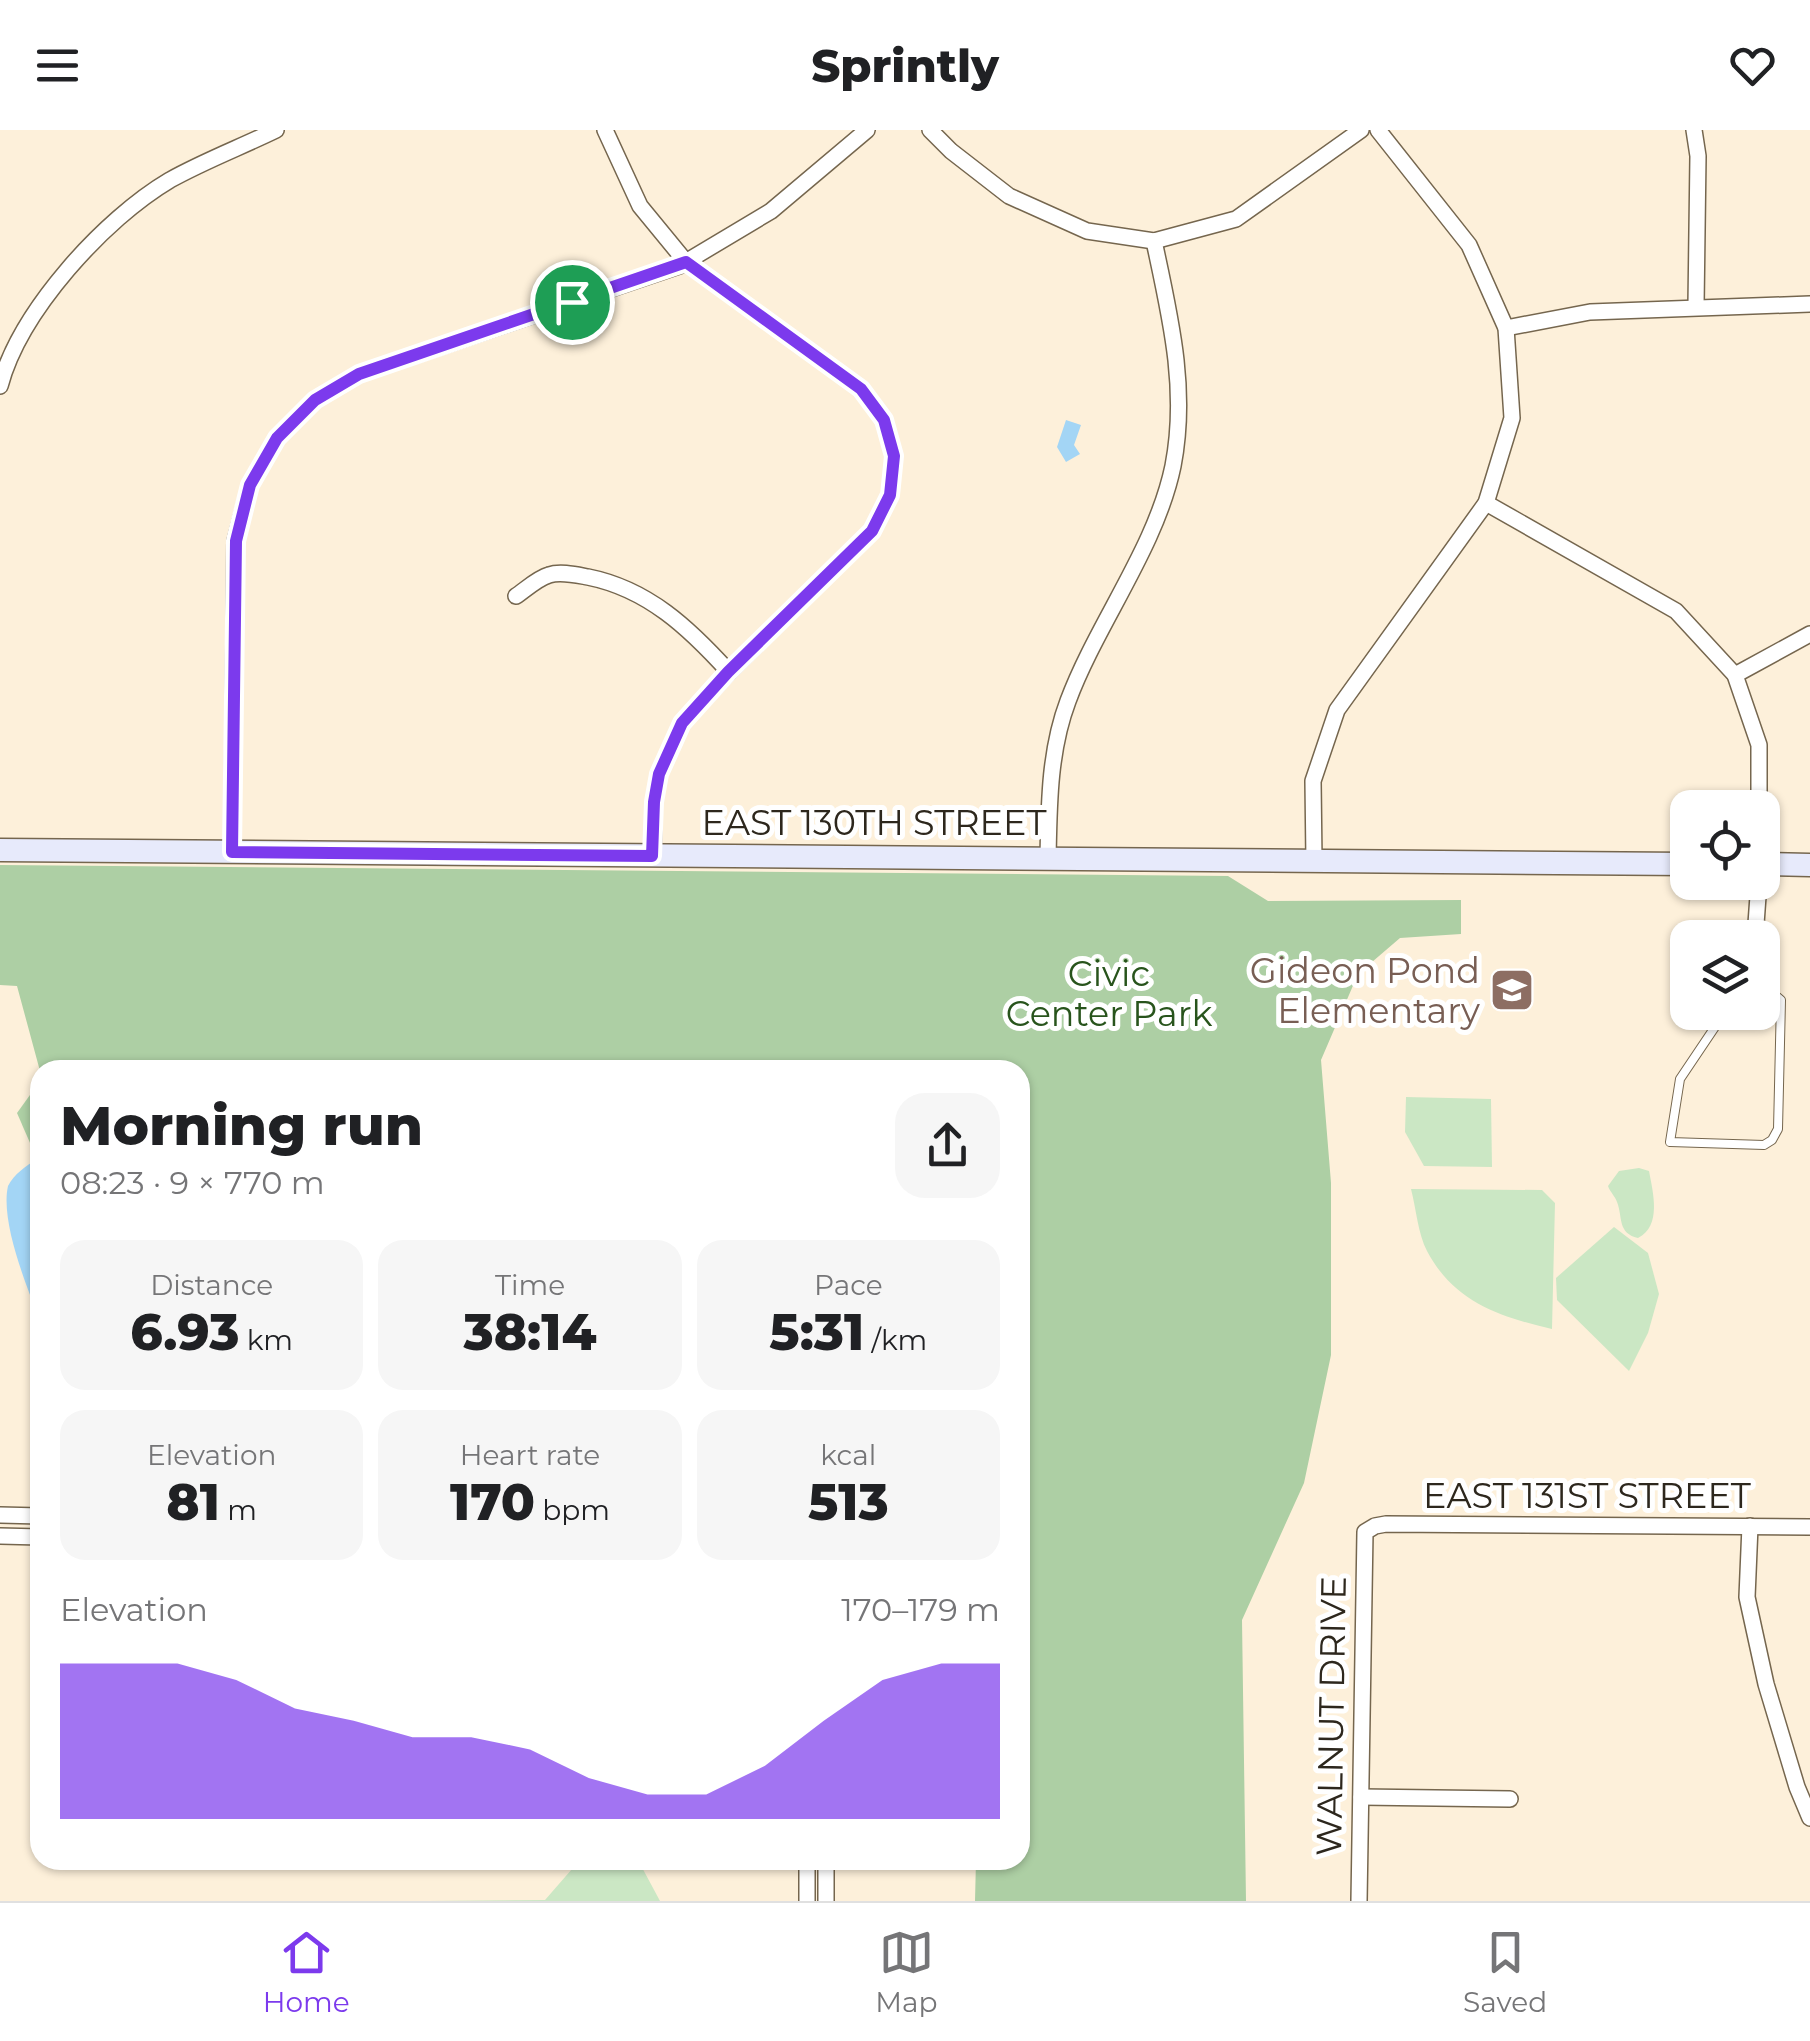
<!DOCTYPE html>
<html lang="en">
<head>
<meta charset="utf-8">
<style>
  :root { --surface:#fff; --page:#f6f6f6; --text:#202124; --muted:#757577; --line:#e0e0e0; --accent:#7c3aed }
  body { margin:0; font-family:Montserrat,sans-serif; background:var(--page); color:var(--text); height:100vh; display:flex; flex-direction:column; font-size:38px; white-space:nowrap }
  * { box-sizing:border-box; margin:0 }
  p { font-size:32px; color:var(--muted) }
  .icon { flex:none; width:55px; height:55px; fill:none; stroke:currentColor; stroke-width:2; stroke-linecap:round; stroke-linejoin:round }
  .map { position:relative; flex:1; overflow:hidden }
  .sheet { position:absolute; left:30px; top:930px; width:1000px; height:810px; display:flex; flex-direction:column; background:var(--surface); border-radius:30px; box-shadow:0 2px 8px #0004 }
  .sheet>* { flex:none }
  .buttons { position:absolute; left:1670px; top:660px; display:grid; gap:20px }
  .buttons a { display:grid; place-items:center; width:110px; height:110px; border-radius:20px; background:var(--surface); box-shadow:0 2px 8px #0004; font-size:50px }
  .pin { position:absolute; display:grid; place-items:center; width:85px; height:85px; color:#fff; margin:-42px; border:5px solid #fff; border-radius:50%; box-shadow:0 2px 10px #0007 }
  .round { display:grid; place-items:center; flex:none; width:105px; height:105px; border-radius:30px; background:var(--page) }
  .head { display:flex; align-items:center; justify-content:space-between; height:170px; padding:0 30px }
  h1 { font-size:55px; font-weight:800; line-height:75px }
  .metrics { display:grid; grid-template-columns:repeat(3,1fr); gap:15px; height:170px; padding:10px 30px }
  .metrics div { display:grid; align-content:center; border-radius:25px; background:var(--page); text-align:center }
  .metrics b { font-size:50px; font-weight:800 }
  .metrics small { font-size:28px; font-weight:400 }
  .metrics p { font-size:28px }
  .chart { height:280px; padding:20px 30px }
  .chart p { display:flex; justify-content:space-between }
  .chart svg { width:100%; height:180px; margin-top:10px; fill:var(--accent); opacity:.7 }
  header { display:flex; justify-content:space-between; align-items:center; height:130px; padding:0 30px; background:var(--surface); font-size:45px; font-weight:800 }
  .dock { display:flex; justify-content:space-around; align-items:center; height:140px; border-top:2px solid var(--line); background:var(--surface); font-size:28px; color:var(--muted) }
  .dock a { display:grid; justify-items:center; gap:5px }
  .dock .selected { color:var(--accent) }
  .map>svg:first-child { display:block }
  .green { fill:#cbe7c4 }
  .forest { fill:#adcfa4 }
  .water { fill:#a3d5f5 }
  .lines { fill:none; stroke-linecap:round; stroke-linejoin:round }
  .lane-casing { stroke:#75664e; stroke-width:10 }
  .street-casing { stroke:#75664e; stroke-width:18 }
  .secondary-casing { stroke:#75664e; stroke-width:25 }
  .lane { stroke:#fff; stroke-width:8 }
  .street { stroke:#fff; stroke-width:15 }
  .secondary { stroke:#e7eafb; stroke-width:22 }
  .route-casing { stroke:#fff; stroke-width:20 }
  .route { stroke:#7c3aed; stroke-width:12 }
  .labels { text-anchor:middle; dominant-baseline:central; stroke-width:10; stroke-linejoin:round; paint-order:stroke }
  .street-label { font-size:35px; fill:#2d271d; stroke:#fff }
  .education-label { font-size:35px; fill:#785e54; stroke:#fff; text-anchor:end }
  .park-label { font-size:35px; fill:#28541c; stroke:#fff }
</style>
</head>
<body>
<header><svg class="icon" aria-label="menu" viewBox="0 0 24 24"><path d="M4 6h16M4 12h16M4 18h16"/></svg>Sprintly<svg class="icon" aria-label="heart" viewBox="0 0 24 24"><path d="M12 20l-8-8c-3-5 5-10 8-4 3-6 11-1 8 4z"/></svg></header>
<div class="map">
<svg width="1810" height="1771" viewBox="0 0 1810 1771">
  <rect width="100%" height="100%" fill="#fdf0da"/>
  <g class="green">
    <path d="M1406 967 1491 969 1492 1037 1424 1036 1405 1002Z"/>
    <path d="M1639 1038 1649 1041C1653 1063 1662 1096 1638 1108 1617 1103 1623 1087 1617 1072 1615 1066 1610 1062 1608 1056L1619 1041Z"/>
    <path d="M1411 1059 1542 1060 1555 1073 1552 1199C1500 1187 1454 1172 1427 1121 1418 1104 1416 1078 1411 1059Z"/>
    <path d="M1614 1097 1648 1123 1659 1164 1648 1203 1629 1241 1557 1170 1556 1148Z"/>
    <path d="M594 1730H638L660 1771H428L545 1770 572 1739Z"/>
  </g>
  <g class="forest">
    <path d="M0 735 1228 746 1268 771 1461 770V804L1400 808 1358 844 1321 930 1331 1053V1225L1304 1353 1242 1490 1246 1771H975L976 1730H1020V940L40 941 17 856 0 855Z"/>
    <path d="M40 951V1029H37L17 983Z"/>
  </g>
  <g class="water">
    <path d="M1066 290 1081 295 1074 315 1080 324 1066 332 1057 317Z"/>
    <path d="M37 1029H40V1191C27 1157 0 1092 8 1056 14 1044 26 1036 37 1029Z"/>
  </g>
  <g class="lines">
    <defs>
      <path id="lane" d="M1725 882 1680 949 1670 1012 1764 1015 1772 1010 1778 999 1781 870 1762 854"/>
      <g id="street">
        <path d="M605 0 640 76 686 132 861 259 884 290 894 326 890 365 872 401 729 542 682 593 659 644 654 673 653 726"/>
        <path d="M930 0 951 21 1009 66 1087 101 1154 111 1236 89 1361 0"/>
        <path d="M1694 0 1698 26 1696 176"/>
        <path d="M1506 198 1590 182 1810 174"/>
        <path d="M0 256C20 181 104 89 170 50 204 31 241 17 276 0"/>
        <path d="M1486 373 1676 481 1735 545 1759 615V678"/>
        <path d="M516 466C525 460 538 448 549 445 560 441 577 445 588 447 648 459 689 498 729 542"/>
        <path d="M1735 545 1810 504"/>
        <path d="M232 722 235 411 250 355 277 308 315 270 359 244 679 136 771 81 867 0"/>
        <path d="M1048 729C1049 676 1049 621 1068 571 1097 493 1156 418 1173 336 1188 259 1170 186 1154 111"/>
        <path d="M1314 731 1313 651 1337 580 1486 373 1512 288 1506 198 1469 115 1378 0"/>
        <path d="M1755 808 1759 752"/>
        <path d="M0 1385 40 1386"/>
        <path d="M1750 1396 1747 1467 1766 1554 1797 1657 1810 1688"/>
        <path d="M0 1406 40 1407"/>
        <path d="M1361 1667 1510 1669"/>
        <path d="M807 1771V1730"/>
        <path d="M826 1771V1730"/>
        <path d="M1359 1771 1365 1402 1375 1396 1386 1394 1810 1397"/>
      </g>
      <g id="secondary">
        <path d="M0 720 1688 734"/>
        <path d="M1762 734 1810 735"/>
      </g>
    </defs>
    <use href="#lane" class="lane-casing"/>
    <use href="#street" class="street-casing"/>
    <use href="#secondary" class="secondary-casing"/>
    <use href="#lane" class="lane"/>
    <use href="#street" class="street"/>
    <use href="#secondary" class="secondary"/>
  </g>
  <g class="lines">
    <defs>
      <path id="route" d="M686 132 861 259 884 290 894 326 890 365 872 401 728 542 682 593 659 644 654 672 652 726 232 722 236 411 250 355 277 308 315 270 359 244Z"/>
    </defs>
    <use href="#route" class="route-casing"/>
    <use href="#route" class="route"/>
  </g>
  <defs>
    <symbol id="school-square" viewBox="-11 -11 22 22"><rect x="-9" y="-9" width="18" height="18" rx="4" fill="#8d6e63" stroke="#fff"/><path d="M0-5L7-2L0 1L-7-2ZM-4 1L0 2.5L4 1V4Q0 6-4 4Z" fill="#fff"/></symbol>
  </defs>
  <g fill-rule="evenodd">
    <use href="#school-square" x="1487" y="835" width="50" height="50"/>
  </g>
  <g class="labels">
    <g class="street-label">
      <text x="874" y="692">EAST 130TH STREET</text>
      <text x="1587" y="1365">EAST 131ST STREET</text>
      <text transform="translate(1331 1586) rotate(-89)">WALNUT DRIVE</text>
    </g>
    <g class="education-label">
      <text x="1480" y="840">Gideon Pond<tspan x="1480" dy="40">Elementary</tspan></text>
    </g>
    <g class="park-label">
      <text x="1109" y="843">Civic<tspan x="1109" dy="40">Center Park</tspan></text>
    </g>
  </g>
</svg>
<div class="buttons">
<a><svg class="icon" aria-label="locate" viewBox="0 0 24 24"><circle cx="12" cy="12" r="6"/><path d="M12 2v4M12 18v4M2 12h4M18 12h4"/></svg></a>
<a><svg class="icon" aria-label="layers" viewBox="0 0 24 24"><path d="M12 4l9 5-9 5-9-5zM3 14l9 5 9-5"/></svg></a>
</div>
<div class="pin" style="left:572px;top:172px;background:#1e9e55"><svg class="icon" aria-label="arrive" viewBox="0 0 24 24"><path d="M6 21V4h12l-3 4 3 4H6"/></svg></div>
<section class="sheet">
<div class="head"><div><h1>Morning run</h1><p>08:23 · 9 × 770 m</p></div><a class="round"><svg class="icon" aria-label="share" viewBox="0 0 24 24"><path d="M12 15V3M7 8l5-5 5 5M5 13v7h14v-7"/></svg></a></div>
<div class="metrics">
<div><p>Distance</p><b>6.93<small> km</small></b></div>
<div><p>Time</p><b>38:14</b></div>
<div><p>Pace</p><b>5:31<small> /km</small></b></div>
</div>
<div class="metrics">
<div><p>Elevation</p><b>81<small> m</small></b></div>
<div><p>Heart rate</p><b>170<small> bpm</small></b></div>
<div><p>kcal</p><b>513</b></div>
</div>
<div class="chart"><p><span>Elevation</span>170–179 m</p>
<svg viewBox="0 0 160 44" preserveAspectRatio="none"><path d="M0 44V6L10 6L20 6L30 10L40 17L50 20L60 24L70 24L80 27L90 34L100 38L110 38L120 31L130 20L140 10L150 6L160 6V44z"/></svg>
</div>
</section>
</div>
<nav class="dock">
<a class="selected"><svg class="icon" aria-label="home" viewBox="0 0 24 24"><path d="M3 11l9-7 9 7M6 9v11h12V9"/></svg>Home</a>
<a><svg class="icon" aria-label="map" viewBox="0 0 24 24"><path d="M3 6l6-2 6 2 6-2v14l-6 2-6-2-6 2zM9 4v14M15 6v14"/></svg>Map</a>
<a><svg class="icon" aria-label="saved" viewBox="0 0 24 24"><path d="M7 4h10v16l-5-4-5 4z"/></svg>Saved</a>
</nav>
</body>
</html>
